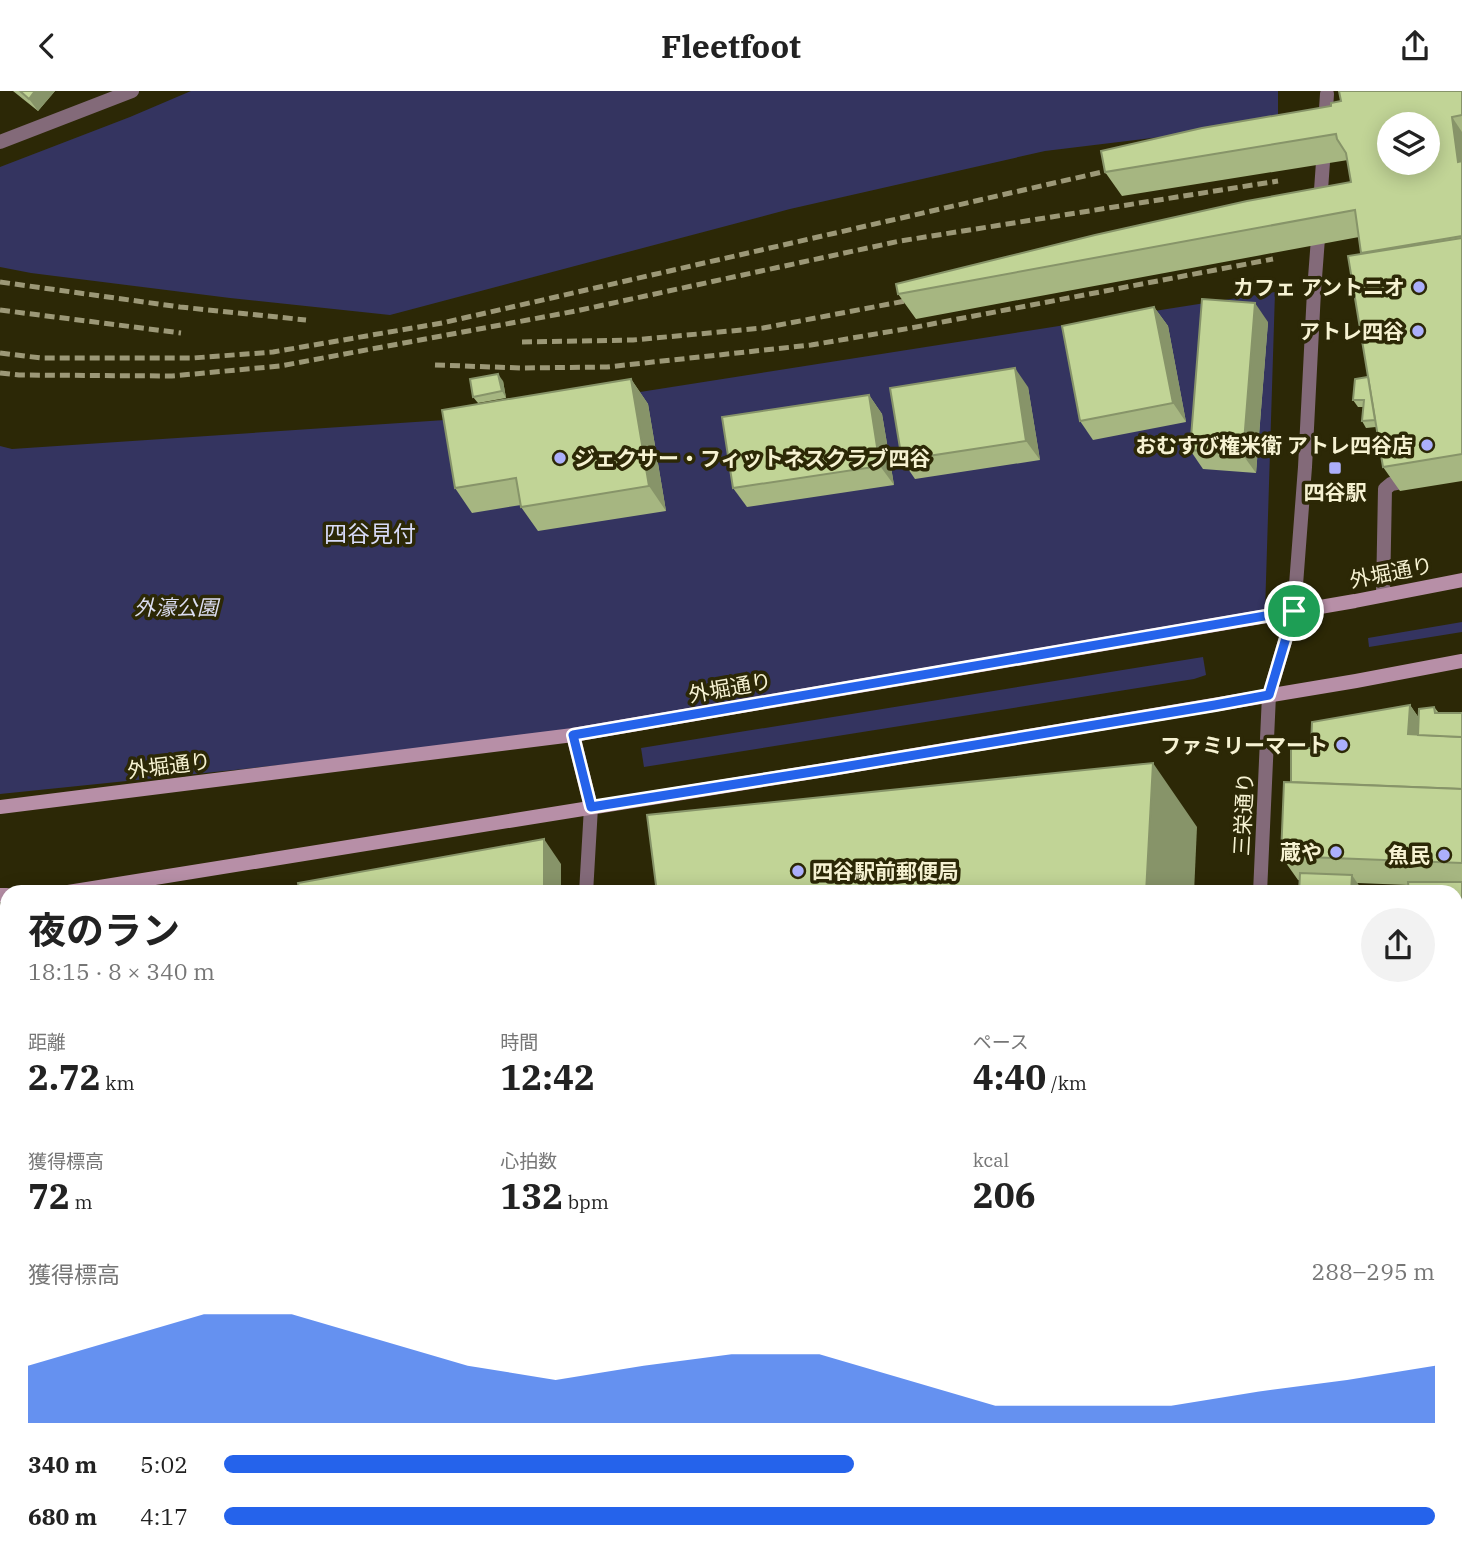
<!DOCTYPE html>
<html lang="ja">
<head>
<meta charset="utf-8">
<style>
  :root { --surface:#fff; --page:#f2f2f2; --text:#222; --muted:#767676; --accent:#2563eb }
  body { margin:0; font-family:"IBM Plex Serif","Noto Sans JP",serif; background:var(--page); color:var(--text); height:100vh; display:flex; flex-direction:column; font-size:26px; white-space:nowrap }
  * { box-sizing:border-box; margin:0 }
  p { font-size:23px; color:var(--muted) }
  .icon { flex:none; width:38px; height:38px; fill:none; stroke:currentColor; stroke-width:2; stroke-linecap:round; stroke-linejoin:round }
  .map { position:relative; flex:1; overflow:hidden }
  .drawer { position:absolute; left:0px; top:794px; width:1463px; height:674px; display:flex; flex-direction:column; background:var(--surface); border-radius:21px 21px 0 0; box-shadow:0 4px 18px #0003 }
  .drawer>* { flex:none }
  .tools { position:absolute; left:1377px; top:21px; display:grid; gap:14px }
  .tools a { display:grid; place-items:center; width:63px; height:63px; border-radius:50%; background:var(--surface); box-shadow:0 4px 18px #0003; font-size:35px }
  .pin { position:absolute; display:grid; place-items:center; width:60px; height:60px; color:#fff; margin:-30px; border:4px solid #fff; border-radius:50%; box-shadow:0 2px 7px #0007 }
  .round { display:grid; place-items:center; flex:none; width:74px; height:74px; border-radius:37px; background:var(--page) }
  .head { display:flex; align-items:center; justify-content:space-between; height:119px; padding:0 28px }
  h1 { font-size:38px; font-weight:700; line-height:52px }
  .figures { display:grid; grid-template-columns:repeat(3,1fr); gap:10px; height:119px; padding:7px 28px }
  .figures div { display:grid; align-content:center }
  .figures b { font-size:35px; font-weight:700 }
  .figures small { font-size:19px; font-weight:400 }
  .figures p { font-size:19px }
  .chart { height:196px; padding:14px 28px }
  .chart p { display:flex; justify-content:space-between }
  .chart svg { width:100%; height:126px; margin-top:7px; fill:var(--accent); opacity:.7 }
  ul { padding:0 28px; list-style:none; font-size:23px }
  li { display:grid; grid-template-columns:112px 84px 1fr; align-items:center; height:52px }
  li i { height:18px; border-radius:9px; background:var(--accent) }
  header { display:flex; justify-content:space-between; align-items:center; height:91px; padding:0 28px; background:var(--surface); font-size:32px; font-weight:700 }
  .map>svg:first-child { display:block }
  .green { fill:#343460 }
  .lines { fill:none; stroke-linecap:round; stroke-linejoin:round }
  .lane { stroke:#836a79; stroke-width:14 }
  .street { stroke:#836a79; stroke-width:14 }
  .secondary { stroke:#b78fa7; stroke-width:14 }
  .rail { stroke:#9c9877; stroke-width:5; stroke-dasharray:10 5; stroke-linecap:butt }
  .street-bridge { stroke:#836a79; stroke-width:14 }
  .wall { fill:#a6b681 }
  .shaded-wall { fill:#879469 }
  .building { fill:#c1d496; stroke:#879469; stroke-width:2; fill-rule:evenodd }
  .route-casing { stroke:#fff; stroke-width:14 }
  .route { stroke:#2563eb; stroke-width:9 }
  .poi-dot { fill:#acaffb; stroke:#2c2806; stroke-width:2.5 }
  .labels { text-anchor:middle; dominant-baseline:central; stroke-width:7; stroke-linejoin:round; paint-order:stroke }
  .poi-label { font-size:21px; font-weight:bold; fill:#f6f2d2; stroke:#2c2806; text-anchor:end }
  .street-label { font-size:21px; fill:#f6f2d2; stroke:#2c2806 }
  .park-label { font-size:21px; font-style:italic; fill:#dbddf1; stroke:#2c2806 }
  .neighbourhood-label { font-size:23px; fill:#d8dbf8; stroke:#2c2806 }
</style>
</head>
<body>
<header><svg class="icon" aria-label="back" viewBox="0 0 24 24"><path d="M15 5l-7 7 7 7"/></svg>Fleetfoot<svg class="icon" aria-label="share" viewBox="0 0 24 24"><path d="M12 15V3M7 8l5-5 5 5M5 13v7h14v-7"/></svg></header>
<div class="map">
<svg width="1462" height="1468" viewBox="0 0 1462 1468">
  <rect width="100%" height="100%" fill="#2c2806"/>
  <g class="green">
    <path d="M191 0H1278V28L1226 38 1045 60 790 118 390 224 230 207 31 182 0 176V76L130 26Z"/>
    <path d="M1275 201 1265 521 573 644 0 703V355L12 358 475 327Z"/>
    <path d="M1462 531V541L1369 556 1368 547Z"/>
    <path d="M1203 566 1206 584 1194 588 644 676 641 657Z"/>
  </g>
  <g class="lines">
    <g class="lane">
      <path d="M1383 504 1385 398 1391 393 1412 389"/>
      <path d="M0 1227 7 1226"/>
    </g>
    <g class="street">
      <path d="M0 51 132 0"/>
      <path d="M573 644 591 716 586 802"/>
      <path d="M1260 802 1269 604 1294 520 1305 376 1314 200"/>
      <path d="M0 1351 7 1346"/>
      <path d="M1456 1360H1462"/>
      <path d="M566 1468V1461"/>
      <path d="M1231 1468V1461"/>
    </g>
    <g class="secondary">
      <path d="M0 716 573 644 1355 510 1462 489"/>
      <path d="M62 802 831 678 1356 590 1462 570"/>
      <path d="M0 804H7"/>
    </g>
    <g class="rail">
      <path d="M0 191 180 216 306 229"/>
      <path d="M0 219 181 242"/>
      <path d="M522 251 633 249 763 237 921 207"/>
      <path d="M0 262 41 267H193L273 261 442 232 1124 76"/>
      <path d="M435 274 521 277 607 276 811 254 911 237 1273 168"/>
      <path d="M0 282 19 284 172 285 280 275 576 220 900 150 1278 90"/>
    </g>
    <g class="street-bridge">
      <path d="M1325 33 1327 3"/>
      <path d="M1320 113 1324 57"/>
      <path d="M1314 200 1319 134"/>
    </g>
  </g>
  <g class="wall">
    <path d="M13 0H55L38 20Z"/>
    <path d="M1462 0V390L1400 400 1383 376 1376 336 1366 337 1362 330 1363 316H1358L1353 309 1368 286 1362 163 1359 146 916 228 898 203 1351 91 1348 69 1122 105 1105 81Z"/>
    <path d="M1154 216 1168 235 1186 331 1093 349 1080 330Z"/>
    <path d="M1268 231 1256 382 1203 378 1190 359Z"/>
    <path d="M631 288 648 313 666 420 538 440 521 416V414L472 422 455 397Z"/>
    <path d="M503 290 506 307 478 312 473 306Z"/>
    <path d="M1028 296 1040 369 915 388 902 369Z"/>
    <path d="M869 304 882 323 894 394 747 416 733 397Z"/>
    <path d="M1410 614 1419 627 1434 616 1439 622H1462V1016H1456V802L1408 794 1357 792 1364 802 1298 789 1281 765 1291 691 1311 657Z"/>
    <path d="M0 830 7 831V1069L0 1071Z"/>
    <path d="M1456 1036H1462V1123L1456 1122Z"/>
    <path d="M0 1083 7 1093V1217L0 1219Z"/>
    <path d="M1456 1124 1462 1133V1208L1460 1206V1209H1462V1333L1461 1331V1335H1456Z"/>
    <path d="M0 1222 7 1231V1324L0 1328Z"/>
    <path d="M1462 1369V1468H1232V1461H1456Z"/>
    <path d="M7 1461H47L51 1468H0Z"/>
    <path d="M53 1461H83L74 1468H58Z"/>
    <path d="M144 1461H179L169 1468H149Z"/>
    <path d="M751 1461H786V1468H756Z"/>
    <path d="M798 1461H1030V1468H808V1466H802Z"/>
  </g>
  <g class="shaded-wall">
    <path d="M35 0H55L38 20 29 8Z"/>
    <path d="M1452 26 1462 41V77L1458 71Z"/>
    <path d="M1255 212 1268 231 1256 382 1243 364Z"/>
    <path d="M1154 216 1168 235 1186 331 1173 312Z"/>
    <path d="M1015 277 1028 296 1040 369 1026 350Z"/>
    <path d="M498 283 503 290 506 307 502 300Z"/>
    <path d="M631 288 648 313 666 420 649 395Z"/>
    <path d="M869 304 882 323 894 394 880 375Z"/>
    <path d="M1410 614 1423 633 1422 646 1408 643Z"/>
    <path d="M1153 672 1197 736 1194 802H1146Z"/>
    <path d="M544 748 561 773V802H544Z"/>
    <path d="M1352 784 1364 802H1351Z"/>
    <path d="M6 830 7 831V1046L4 1041Z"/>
    <path d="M0 1083 7 1093V1115L4 1110Z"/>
    <path d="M0 1116 7 1126V1145L2 1138 0 1129Z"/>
    <path d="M1456 1124 1462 1133V1170L1456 1161Z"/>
    <path d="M0 1147 7 1157V1178L0 1168Z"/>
    <path d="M1456 1169 1461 1175 1458 1203 1460 1206V1211L1456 1205Z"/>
    <path d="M0 1179 7 1188V1210L0 1200Z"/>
    <path d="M1 1222 7 1231V1269Z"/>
    <path d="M1456 1262 1460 1268 1458 1296 1460 1299 1459 1328 1461 1331V1335L1456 1328Z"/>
    <path d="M2 1279 7 1286V1313L4 1308Z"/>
    <rect x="322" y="1461" width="9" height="7"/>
    <rect x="414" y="1461" width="13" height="7"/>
    <path d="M529 1461H536L541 1468H529Z"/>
    <rect x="620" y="1461" width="8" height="7"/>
    <path d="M719 1461H733L732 1468H719Z"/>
    <path d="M780 1461H786V1468H784Z"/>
    <path d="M895 1461H914L913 1468H895Z"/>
    <path d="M987 1461H1005L999 1466 1000 1468H987Z"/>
    <path d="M1021 1461H1030V1468H1022L1021 1466Z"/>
    <rect x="1135" y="1461" width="13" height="7"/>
    <path d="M1195 1461H1203L1204 1468H1195Z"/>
    <path d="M1295 1461H1318V1468H1297L1296 1466Z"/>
    <path d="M1405 1461H1411L1416 1468H1405Z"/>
  </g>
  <g class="building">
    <path d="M20 0H35L29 8Z"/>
    <path d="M1339 0H1462V24L1452 26 1458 71 1462 70V145L1361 162 1355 119 898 203 896 193 1095 144 1247 110 1351 91 1346 62 1337 48 1336 43 1105 81 1101 60 1202 37 1331 15V12L1341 10ZM1390 33H1428V72H1390Z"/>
    <path d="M1462 147V363L1383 376 1348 165Z"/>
    <path d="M1202 208 1255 212 1243 364 1190 359Z"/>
    <path d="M1154 216 1173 312 1080 330 1062 235Z"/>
    <path d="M1015 277 1026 350 902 369 890 297Z"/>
    <path d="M498 283 502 300 473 306 470 288Z"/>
    <path d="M1368 286 1375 329 1362 330 1364 309H1353L1355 288Z"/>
    <path d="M631 288 649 395 521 416 516 387 455 397 442 319Z"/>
    <path d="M869 304 880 375 733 397 722 326Z"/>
    <path d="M1410 614 1408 643 1462 646V698L1291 691V657H1311L1312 631Z"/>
    <path d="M1434 616 1435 622H1462V646L1418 644 1419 618Z"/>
    <path d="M1153 672 1146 802H657L647 724Z"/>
    <path d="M1284 691 1462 698V772L1281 765Z"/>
    <path d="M544 748V802H300L298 792Z"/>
    <path d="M1300 782 1352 784 1351 802H1299Z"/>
    <path d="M1408 791H1462V824L1456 823V802H1409Z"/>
    <path d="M1370 799 1402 801V802H1370Z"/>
    <path d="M1456 827 1462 828V848H1456Z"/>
    <path d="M0 830H6L4 1041 0 1042Z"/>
    <path d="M1456 850 1462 851V868H1456Z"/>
    <path d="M1456 874 1462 875V897H1456Z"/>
    <rect x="1456" y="903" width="6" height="22"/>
    <rect x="1456" y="928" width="6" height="43"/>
    <rect x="1456" y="975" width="6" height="28"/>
    <rect x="1456" y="1036" width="6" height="29"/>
    <path d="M1456 1068 1462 1069V1110H1456Z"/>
    <path d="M0 1088 4 1110 0 1111Z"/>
    <rect x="1461" y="1149" width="1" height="23"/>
    <path d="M1459 1174H1462V1203H1458Z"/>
    <path d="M1462 1209V1259H1456V1210Z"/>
    <path d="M0 1222 7 1269V1275L0 1276Z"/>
    <rect x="1458" y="1268" width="4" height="28"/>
    <path d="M2 1279 4 1308 0 1310V1280Z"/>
    <path d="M1458 1298H1462V1327L1459 1328Z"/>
    <path d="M7 1353V1380L0 1384V1357Z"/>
    <path d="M1456 1369H1462V1463L1435 1465V1461H1456Z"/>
    <path d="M7 1380V1416L0 1404V1384Z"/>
    <path d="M7 1441V1461H45L36 1468H0V1447Z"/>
    <path d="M103 1461H107L112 1468H93Z"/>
    <path d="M113 1461H140L144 1468H118Z"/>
    <path d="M144 1461H165L156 1468H149Z"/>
    <path d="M289 1461 292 1468H255L254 1462Z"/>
    <path d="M303 1461H322V1468H307Z"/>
    <rect x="336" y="1461" width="78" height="7"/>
    <rect x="429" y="1461" width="100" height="7"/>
    <rect x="585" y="1461" width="35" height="7"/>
    <rect x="655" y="1461" width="64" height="7"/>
    <rect x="808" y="1461" width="87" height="7"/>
    <rect x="906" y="1461" width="81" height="7"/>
    <rect x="999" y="1461" width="22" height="5"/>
    <rect x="1073" y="1461" width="62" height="7"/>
    <path d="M1145 1461H1195V1468H1144Z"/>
    <path d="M1232 1461H1295L1296 1466 1260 1468H1232Z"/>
    <path d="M1309 1461H1405V1468H1310Z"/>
  </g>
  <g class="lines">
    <defs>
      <path id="route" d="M1294 520 1269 604 1215 614 831 678 591 716 573 644Z"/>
    </defs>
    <use href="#route" class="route-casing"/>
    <use href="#route" class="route"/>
  </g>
  <g class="poi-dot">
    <circle cx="1419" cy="196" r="7"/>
    <circle cx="1418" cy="240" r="7"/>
    <circle cx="1427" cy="354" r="7"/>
    <circle cx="560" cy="367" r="7"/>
    <rect x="1328" y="370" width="14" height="14" rx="3.5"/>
    <circle cx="1342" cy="654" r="7"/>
    <circle cx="1336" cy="761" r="7"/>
    <circle cx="1444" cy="764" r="7"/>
    <circle cx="798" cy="780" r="7"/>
  </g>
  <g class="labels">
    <g class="poi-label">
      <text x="1405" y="196">カフェ アントニオ</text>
      <text x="1404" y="240">アトレ四谷</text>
      <text x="1413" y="354">おむすび権米衛 アトレ四谷店</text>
      <text x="574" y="367" text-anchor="start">ジェクサー・フィットネスクラブ四谷</text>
      <text x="1335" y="401" text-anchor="middle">四谷駅</text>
      <text x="1328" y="654">ファミリーマート</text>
      <text x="1322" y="761">蔵や</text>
      <text x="1430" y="764">魚民</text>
      <text x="812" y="780" text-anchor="start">四谷駅前郵便局</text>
    </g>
    <g class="street-label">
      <text transform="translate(1391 481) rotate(-11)">外堀通り</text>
      <text transform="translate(730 596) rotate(-10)">外堀通り</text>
      <text transform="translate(169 674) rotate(-7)">外堀通り</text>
      <text transform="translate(1243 723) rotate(-87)">三栄通り</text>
    </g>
    <g class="park-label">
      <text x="176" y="516">外濠公園</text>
    </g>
    <g class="neighbourhood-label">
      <text x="370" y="442">四谷見付</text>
    </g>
  </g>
</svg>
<div class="tools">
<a><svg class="icon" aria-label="layers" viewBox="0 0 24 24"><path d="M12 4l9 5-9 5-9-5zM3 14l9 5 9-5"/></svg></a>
</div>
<div class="pin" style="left:1294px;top:520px;background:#1e9e55"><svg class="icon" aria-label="arrive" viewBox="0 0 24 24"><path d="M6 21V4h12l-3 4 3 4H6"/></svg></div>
<section class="drawer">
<div class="head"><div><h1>夜のラン</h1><p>18:15 · 8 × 340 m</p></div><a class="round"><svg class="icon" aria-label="share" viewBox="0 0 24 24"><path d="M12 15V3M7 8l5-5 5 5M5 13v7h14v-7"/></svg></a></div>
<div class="figures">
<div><p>距離</p><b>2.72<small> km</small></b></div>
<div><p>時間</p><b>12:42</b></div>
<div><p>ペース</p><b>4:40<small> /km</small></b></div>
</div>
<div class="figures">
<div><p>獲得標高</p><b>72<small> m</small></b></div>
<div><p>心拍数</p><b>132<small> bpm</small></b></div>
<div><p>kcal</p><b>206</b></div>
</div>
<div class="chart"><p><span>獲得標高</span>288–295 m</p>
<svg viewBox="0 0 160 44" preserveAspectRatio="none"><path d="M0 44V24L10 15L20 6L30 6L40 15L50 24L60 29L70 24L80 20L90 20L100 29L110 38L120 38L130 38L140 33L150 29L160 24V44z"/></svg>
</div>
<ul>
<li><b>340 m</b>5:02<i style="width:52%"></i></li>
<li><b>680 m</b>4:17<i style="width:100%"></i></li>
</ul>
</section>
</div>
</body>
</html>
